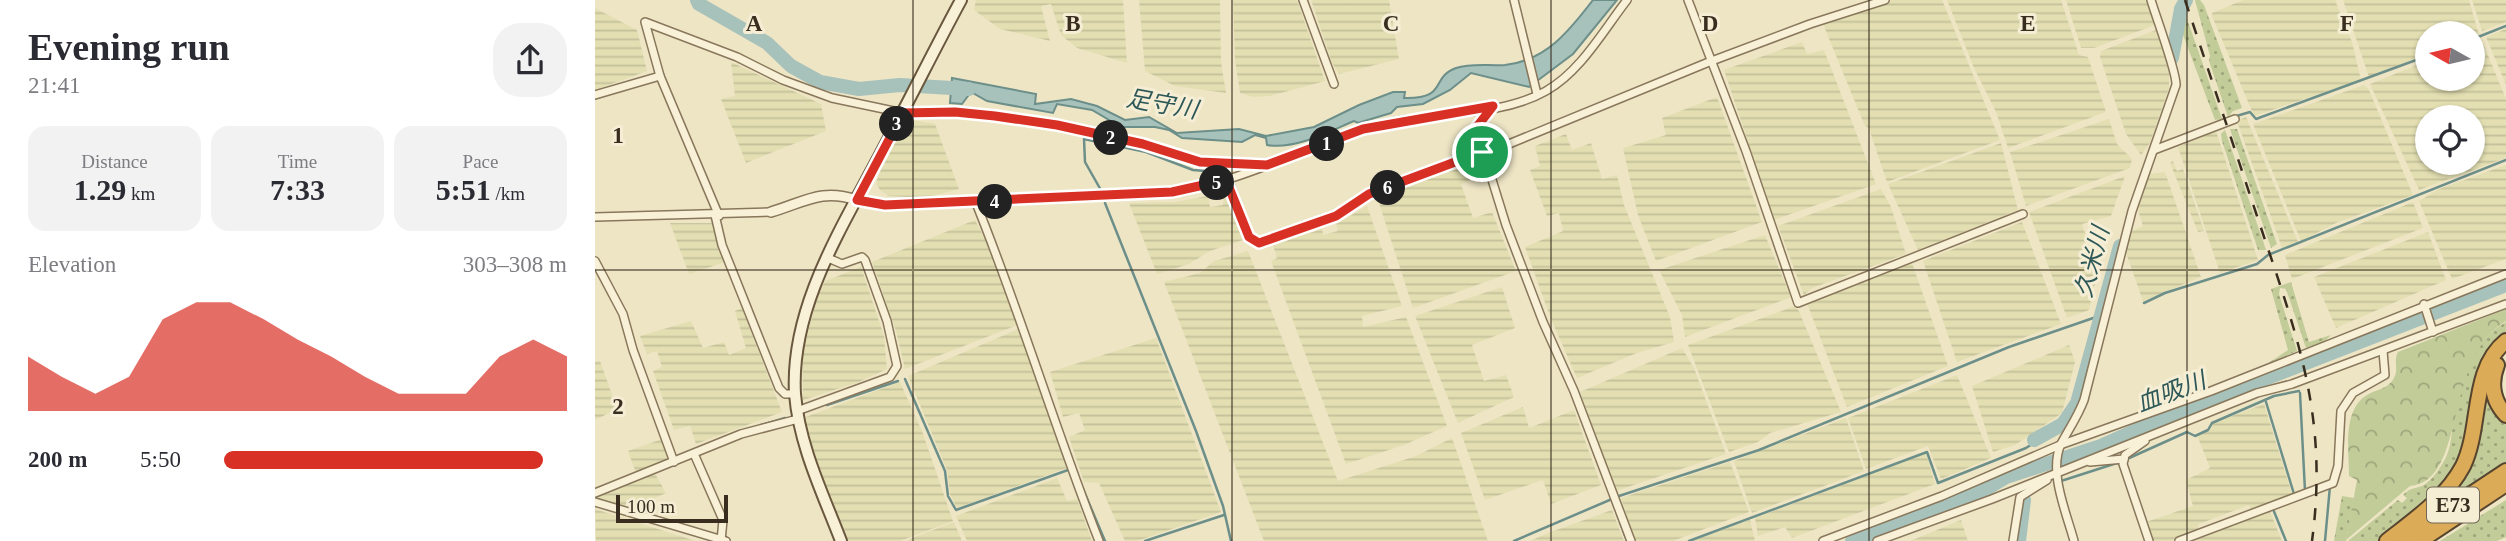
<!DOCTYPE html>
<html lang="en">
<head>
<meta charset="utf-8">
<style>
  :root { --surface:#fff; --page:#f2f2f3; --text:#2b2b33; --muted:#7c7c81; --accent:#d93025 }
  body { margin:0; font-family:"Times New Roman","Noto Sans JP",serif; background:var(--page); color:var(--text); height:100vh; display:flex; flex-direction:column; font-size:26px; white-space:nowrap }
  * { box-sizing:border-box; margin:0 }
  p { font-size:23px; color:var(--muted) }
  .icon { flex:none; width:38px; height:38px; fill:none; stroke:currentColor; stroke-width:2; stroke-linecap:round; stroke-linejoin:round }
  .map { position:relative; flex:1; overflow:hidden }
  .sheet { display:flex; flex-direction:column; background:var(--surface); width:595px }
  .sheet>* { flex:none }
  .needle { width:46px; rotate:278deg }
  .buttons { position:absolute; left:1820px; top:21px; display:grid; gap:14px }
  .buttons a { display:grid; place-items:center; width:70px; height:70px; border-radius:50%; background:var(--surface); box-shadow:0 2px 5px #0004; font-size:35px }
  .scale { position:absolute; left:21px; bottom:18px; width:112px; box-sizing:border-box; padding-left:7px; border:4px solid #392d1f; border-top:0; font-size:19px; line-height:24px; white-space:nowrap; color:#392d1f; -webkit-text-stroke:5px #f5eed5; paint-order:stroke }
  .pin { position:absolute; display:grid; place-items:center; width:60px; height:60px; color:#fff; margin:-30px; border:4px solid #fff; border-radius:50%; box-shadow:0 2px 7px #0007 }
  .km { position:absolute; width:35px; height:35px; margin:-18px; border-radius:50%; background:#222; color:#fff; font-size:19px; line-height:35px; text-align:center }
  .round { display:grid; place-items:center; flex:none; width:74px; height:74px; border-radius:28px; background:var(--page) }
  .headline { display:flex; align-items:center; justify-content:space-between; height:119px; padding:0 28px }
  h1 { font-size:38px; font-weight:600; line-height:52px }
  .metrics { display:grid; grid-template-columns:repeat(3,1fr); gap:10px; height:119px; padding:7px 28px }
  .metrics div { display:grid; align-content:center; border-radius:18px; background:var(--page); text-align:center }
  .metrics b { font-size:30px; font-weight:600 }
  .metrics small { font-size:19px; font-weight:400 }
  .metrics p { font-size:19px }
  .chart { height:196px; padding:14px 28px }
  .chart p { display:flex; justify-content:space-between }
  .chart svg { width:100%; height:126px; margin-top:7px; fill:var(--accent); opacity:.7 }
  ul { padding:0 28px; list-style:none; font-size:23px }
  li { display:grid; grid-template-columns:112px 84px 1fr; align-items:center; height:52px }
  li i { height:18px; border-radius:9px; background:var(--accent) }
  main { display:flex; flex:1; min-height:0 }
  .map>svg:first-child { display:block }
  .farmland { fill:url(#farmland-rules); fill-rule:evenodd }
  .grass { fill:url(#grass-dots) }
  .forest { fill:url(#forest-crowns) }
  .water { fill:#a7c1bb; stroke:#6d8f8a; stroke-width:2 }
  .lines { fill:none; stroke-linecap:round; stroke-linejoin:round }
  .stream { stroke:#6d8f8a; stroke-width:2.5 }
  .river { stroke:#a7c1bb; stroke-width:14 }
  .minor-casing { stroke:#88775b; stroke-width:10 }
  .tertiary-casing { stroke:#88775b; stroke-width:12 }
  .secondary-casing { stroke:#6a583e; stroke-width:14 }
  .motorway-casing { stroke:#56442f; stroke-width:18 }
  .minor { stroke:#f8f1d8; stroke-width:7 }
  .tertiary { stroke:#f8f1d8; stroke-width:9 }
  .secondary { stroke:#f8f1d8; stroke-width:10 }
  .motorway { stroke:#dbab57; stroke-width:14 }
  .rail { stroke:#392d1f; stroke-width:2.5; stroke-dasharray:12 12; stroke-linecap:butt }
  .route-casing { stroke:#fff; stroke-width:14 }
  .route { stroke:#d93025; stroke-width:9 }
  .grid { fill:none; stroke:#392d1f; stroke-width:2; stroke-opacity:0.55 }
  .labels { text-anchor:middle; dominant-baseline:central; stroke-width:6; stroke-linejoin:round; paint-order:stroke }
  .shield { fill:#f5eed5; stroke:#716756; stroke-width:2 }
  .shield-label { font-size:21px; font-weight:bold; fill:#392d1f }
  .water-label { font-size:24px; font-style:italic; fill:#2e5858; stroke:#f5eed5 }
  .grid-label { font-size:23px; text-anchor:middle; font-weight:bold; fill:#392d1f; stroke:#f5eed5; stroke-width:6; stroke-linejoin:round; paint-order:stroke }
</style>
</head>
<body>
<main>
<section class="sheet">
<div class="headline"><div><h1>Evening run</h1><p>21:41</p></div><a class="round"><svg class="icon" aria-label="share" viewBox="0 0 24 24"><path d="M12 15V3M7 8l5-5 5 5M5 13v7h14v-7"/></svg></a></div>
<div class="metrics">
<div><p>Distance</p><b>1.29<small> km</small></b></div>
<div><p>Time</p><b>7:33</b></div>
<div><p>Pace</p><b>5:51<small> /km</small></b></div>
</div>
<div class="chart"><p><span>Elevation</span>303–308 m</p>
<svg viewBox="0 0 160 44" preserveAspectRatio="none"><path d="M0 44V25L10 32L20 38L30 32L40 12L50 6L60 6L70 12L80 19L90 25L100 32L110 38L120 38L130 38L140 25L150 19L160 25V44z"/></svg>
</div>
<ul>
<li><b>200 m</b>5:50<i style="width:93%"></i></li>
</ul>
</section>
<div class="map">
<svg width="1911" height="541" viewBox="0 0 1911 541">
  <defs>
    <pattern id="farmland-rules" width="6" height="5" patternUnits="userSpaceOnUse" patternTransform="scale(1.75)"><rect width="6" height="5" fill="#e3dfb2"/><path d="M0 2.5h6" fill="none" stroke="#c4c099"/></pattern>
    <pattern id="grass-dots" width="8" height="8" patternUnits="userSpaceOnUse" patternTransform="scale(1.75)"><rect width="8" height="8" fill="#c2cc99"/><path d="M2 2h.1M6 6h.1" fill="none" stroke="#9fa67c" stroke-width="1.8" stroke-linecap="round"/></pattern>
    <pattern id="forest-crowns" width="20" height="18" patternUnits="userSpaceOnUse" patternTransform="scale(1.75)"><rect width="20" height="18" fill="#c2cc99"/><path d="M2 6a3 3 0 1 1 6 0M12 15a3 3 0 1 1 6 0" fill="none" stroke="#9fa67c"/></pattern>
  </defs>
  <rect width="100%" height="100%" fill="#eee5c5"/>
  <g class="farmland">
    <path d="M381 0H528L532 63 482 48 466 35 456 4 446 6 455 41 405 29 379 10Z"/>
    <path d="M544 0H625L626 62 631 93 580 86 550 71Z"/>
    <path d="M638 0H702L730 81 675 96 658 97 645 93 640 60Z"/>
    <path d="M716 0H794L804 59 744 74 737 63Z"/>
    <path d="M1297 0H1347L1405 140 1292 182 1274 129 1269 124 1228 24Z"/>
    <path d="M1352 0H1466L1484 55 1493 57 1511 112 1413 148 1401 112 1379 68Z"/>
    <path d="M1471 0H1552L1560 25 1499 48H1486Z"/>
    <path d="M1648 0H1740L1757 42 1766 80 1659 116 1617 16V13Z"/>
    <path d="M1748 0H1874L1884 35 1832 33V54L1774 77Z"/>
    <path d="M1877 0H1911V22L1887 31Z"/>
    <path d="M0 8 42 30 52 71 0 90Z"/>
    <path d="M1911 29V85L1891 37Z"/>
    <path d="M1561 30 1574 70V88L1555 143 1546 155 1531 134 1505 57 1506 51Z"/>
    <path d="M1207 42 1212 54 1229 50 1281 184 1179 220 1129 70Z"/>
    <path d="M1888 43 1911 99V158L1824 190 1775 84 1832 61V79H1878V44ZM1878 117V163H1832V117Z"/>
    <path d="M136 62 226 104 231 131 151 163 126 99 140 96Z"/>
    <path d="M1769 85 1774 90 1818 195 1741 223 1706 241 1658 124Z"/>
    <path d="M1122 97 1167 222 1061 261 1043 215 1028 148 1071 135 1067 118Z"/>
    <path d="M1651 117 1703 242 1687 248 1642 121Z"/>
    <path d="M311 119 340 124 364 189 331 198 293 196 285 190 281 183 285 171Z"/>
    <path d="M1514 119 1522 144 1537 159 1535 168 1431 206 1415 152Z"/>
    <path d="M1621 131 1663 260 1625 273 1583 147Z"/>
    <path d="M971 134 977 150 996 143 1007 179 1022 175 1029 205 1075 317 1079 342 1042 353 982 378 956 319 930 247 968 231 964 213 952 216 935 170 945 166 940 146Z"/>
    <path d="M1406 143 1423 210 1323 250 1293 184Z"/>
    <path d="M883 160 886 176 866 184 878 218 897 212 921 271 818 308 784 203 800 197 799 192Z"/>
    <path d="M1578 161 1582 171 1588 169 1609 231 1603 232 1575 163Z"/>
    <path d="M1911 165V259L1857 279 1824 201 1844 189Z"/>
    <path d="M1570 172 1606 277 1548 301 1531 253 1535 232 1548 226 1543 210 1554 174Z"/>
    <path d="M1530 176 1516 216 1487 224 1498 257 1507 253 1494 310 1472 318 1434 212Z"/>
    <path d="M1286 189 1296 207 1311 254 1217 288 1209 295 1183 226Z"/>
    <path d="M629 191 648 240 615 251 594 264 562 274 534 203 580 202 613 196 615 207 628 205Z"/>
    <path d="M1818 202 1828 228 1697 279 1690 255Z"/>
    <path d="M772 206 807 306 767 316 768 327 811 317 852 426 809 445 751 464 676 261 682 258 678 245 727 229 728 235 743 231 741 224Z"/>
    <path d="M380 220 402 262 425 324 310 369 301 331 277 262Z"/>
    <path d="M1427 222 1466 324 1362 362 1328 261Z"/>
    <path d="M75 223H118L130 262 94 274Z"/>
    <path d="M1833 232 1851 280 1741 328 1719 277Z"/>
    <path d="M1170 235 1196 297 1090 337 1087 315 1064 270Z"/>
    <path d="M653 251 743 481 821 456 857 438 893 541H669L569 282 605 273 619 261Z"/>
    <path d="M1316 260 1353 366 1252 407 1211 301Z"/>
    <path d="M266 267 289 336 292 369 264 382 208 400 207 353 223 296 230 281Z"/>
    <path d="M907 287 920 328 877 345 889 381 911 375 919 397 863 423 820 316Z"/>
    <path d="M1200 306 1204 311 1246 412 1175 433 1163 442 1134 452 1093 345Z"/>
    <path d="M147 308 187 412 101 444 95 426 79 430 58 371 67 367 62 351 52 354 45 336 96 321 108 348 129 342 134 355 151 348 140 311Z"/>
    <path d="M426 328 472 468 362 508 355 494 352 470 313 376Z"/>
    <path d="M561 338 626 512 542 541H530L504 483 489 482 474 437 490 430 484 413 468 417 455 372Z"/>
    <path d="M1474 345 1480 362 1467 413 1420 445 1398 452 1377 386Z"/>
    <path d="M1087 348 1099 368 1131 454 1021 491 985 392Z"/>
    <path d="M5 361 22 409 0 420V362Z"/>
    <path d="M1362 375 1396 458 1346 479 1333 446 1271 469 1253 418Z"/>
    <path d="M305 382 327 431 358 521 305 541H252L213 441 208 418Z"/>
    <path d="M1669 404 1697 494 1695 497 1656 511 1654 505 1604 524 1603 530 1576 541H1557L1551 522 1598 506 1591 480 1615 468 1602 435 1614 430 1616 424Z"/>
    <path d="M928 407 934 428 979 410 1006 485 956 504 948 480 890 500 866 433Z"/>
    <path d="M1251 418 1269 471 1157 513 1139 461Z"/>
    <path d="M67 439 72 460 41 473 33 451Z"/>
    <path d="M1331 453 1340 484 1197 538 1190 527 1163 536 1160 518Z"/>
    <path d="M1135 462 1154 512 1078 541H1040L1026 498Z"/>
    <path d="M59 472 71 493 32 510 0 500V495Z"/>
    <path d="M462 478 472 501 482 499 497 541H372L361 516Z"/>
    <path d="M0 509 101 541H1Z"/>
    <path d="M1674 509 1687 541H1591Z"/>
    <path d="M1017 510 1029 541H935L953 533Z"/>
    <path d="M1155 520 1160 541H1097Z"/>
    <path d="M1366 520 1373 541H1315Z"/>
    <path d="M359 522 367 541H312L317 538Z"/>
  </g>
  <g class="grass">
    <path d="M1600 0H1605L1609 5 1647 108 1638 111 1633 117 1614 61 1615 56Z"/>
    <path d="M1589 10 1627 119 1620 120 1587 32Z"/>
    <path d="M1635 129H1642L1682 244 1676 248Z"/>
    <path d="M1630 130 1671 250H1663L1627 141 1626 134Z"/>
    <path d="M1696 282 1714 342 1736 335 1729 342 1711 348 1691 289 1685 288 1684 294 1702 351 1672 364 1693 350 1676 289Z"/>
    <path d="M1911 322V335L1859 469 1851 481 1784 541H1753L1803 500 1807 503 1812 498 1808 495C1815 488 1818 489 1827 486 1837 481 1846 467 1851 457 1856 447 1856 435 1858 425 1866 387 1874 342 1911 322Z"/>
    <path d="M1891 389 1911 421V463L1837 511 1853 494Z"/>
    <path d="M1747 496 1759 498 1751 541H1739Z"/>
    <path d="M1911 500V537L1902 541H1845Z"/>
  </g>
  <path class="forest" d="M1911 309V321C1847 358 1873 481 1815 486L1751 540 1762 480 1754 476C1754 451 1747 410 1772 395 1782 389 1793 389 1799 378 1804 369 1798 361 1803 352Z"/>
  <path class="water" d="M998 0H1022L978 54 934 87 876 73 855 90 828 104 802 107 796 113 763 123 759 121C733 132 700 150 672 145L671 138 660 135 647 142 587 138 574 130 560 127H526L497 110 462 104 458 113 392 101 376 92 367 104 355 103 357 78 441 94 440 104 476 99 502 106 530 120 554 117 582 133 644 129 671 136 719 127 764 105 798 92H810L809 98C854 99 834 78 861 68 876 63 894 66 910 65 951 61 975 30 998 0Z"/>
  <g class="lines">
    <g class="stream">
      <path d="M1878 39 1911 26"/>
      <path d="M1638 117 1655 112 1661 119 1832 56"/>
      <path d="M827 171 885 148"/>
      <path d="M638 182 656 232 667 239"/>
      <path d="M507 192 490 162 489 139 551 152 598 170 635 173"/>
      <path d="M510 203 601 431 628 506 636 541"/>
      <path d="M1549 303 1570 293 1662 264 1673 255 1911 160"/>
      <path d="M1698 368V370"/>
      <path d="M310 379 350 471 353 496 361 510 473 470"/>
      <path d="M1705 393 1710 491"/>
      <path d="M1671 402 1699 494"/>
      <path d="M232 405 303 381"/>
      <path d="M166 425 190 418"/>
      <path d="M1532 459 1592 432 1600 436 1613 430 1617 423 1679 396 1704 391"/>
      <path d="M1466 481 1522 463"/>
      <path d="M488 489 510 541"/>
      <path d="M1017 500 1032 541"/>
      <path d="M1678 509 1691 541"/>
      <path d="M550 541 629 515"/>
      <path d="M919 541 1024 496 1164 450 1414 347 1507 315"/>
      <path d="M1094 541 1332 452 1343 483 1431 448 1449 436"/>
      <path d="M1730 541 1735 486"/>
    </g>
    <g class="river">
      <path d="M102 0 104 4 172 43 196 66 225 82 264 89 305 85 374 89"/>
      <path d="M1577 58 1586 9 1591 0"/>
      <path d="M1439 440 1468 424 1482 403 1525 246"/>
      <path d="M1257 541 1388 491 1411 477 1506 446 1562 421 1911 285"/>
      <path d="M1424 541 1429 500"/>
    </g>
    <defs>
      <g id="minor">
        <path d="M708 0 739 84"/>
        <path d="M919 0 942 94"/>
        <path d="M1093 0 1151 151 1203 303 1428 214"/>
        <path d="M0 95 65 76"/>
        <path d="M897 107 881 128 911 225 948 322 979 391 1036 541"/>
        <path d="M1559 150 1640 119"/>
        <path d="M887 155 1114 62 1215 24 1290 0"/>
        <path d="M631 180 654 237 664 243 741 216 774 194 887 152"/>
        <path d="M262 200 290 205 338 204 577 193C644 182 705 150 769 129 825 110 900 120 951 91 986 71 1008 31 1032 0"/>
        <path d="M381 203C426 314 460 429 504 541"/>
        <path d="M120 215 127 245 184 388 190 394H200"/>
        <path d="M124 216 65 76 50 22 142 57 188 80 237 98 308 113 361 112 462 125 548 144 605 162 672 165"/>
        <path d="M0 217 176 212"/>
        <path d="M0 261 28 314 38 350 79 462"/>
        <path d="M1829 304 1838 332"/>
        <path d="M202 411 295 377 302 366 292 321 270 260 267 257 247 264 233 258"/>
        <path d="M1550 441 1530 455 1528 464 1554 541"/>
        <path d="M100 456 128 520 126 541"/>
        <path d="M1495 462 1529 459"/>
        <path d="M0 493 146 434 203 419"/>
        <path d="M0 502 131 541"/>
        <path d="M1228 541 1347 496 1465 445 1616 391 1911 274"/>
        <path d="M1282 541 1397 499 1662 393 1697 384 1911 304"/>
        <path d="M1418 541 1425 497 1452 480"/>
        <path d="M1479 541C1472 514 1453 472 1466 444 1474 429 1483 416 1489 400L1537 211 1581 85C1582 73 1561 17 1556 0"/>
        <path d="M1584 541 1738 483 1743 466 1746 411 1758 393 1790 375 1788 351"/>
      </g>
      <path id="tertiary" d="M176 212C210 202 226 188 262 200"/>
      <path id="secondary" d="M246 541C228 494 204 445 200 394 195 307 248 226 287 151 314 101 339 50 366 0"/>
      <g id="motorway">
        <path d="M1902 365C1895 383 1897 400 1911 415"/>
        <path d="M1810 538 1911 471"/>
        <path d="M1792 541C1820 519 1851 498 1868 466 1887 427 1875 370 1911 341"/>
        <path d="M1825 541 1911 484"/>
      </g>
    </defs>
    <use href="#minor" class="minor-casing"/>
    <use href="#tertiary" class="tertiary-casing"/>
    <use href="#secondary" class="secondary-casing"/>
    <use href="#motorway" class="motorway-casing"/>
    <use href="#minor" class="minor"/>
    <use href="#tertiary" class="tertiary"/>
    <use href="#secondary" class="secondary"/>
    <use href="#motorway" class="motorway"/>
    <path class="rail" d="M1590 0C1614 72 1638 144 1662 216 1701 333 1734 414 1717 541"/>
  </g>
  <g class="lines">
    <defs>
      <path id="route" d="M898 106 881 128 887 152 774 194 741 216 664 243 654 237 631 180 577 192 290 205 262 200 308 113 360 112 400 116 462 125 548 144 605 162 672 165 768 129Z"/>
    </defs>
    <use href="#route" class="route-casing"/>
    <use href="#route" class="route"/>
  </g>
  <path class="grid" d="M318 0V541M637 0V541M956 0V541M1274 0V541M1592 0V541M0 270H1911"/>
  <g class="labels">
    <rect class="shield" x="1832" y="487.5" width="52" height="35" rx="5"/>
    <g class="shield-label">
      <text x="1858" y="505">E73</text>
    </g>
    <g class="water-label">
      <text transform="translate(567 104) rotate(10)">足守川</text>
      <text transform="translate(1497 262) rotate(-75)">久米川</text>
      <text transform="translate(1576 392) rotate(-21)">血吸川</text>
    </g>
  </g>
  <g class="grid-label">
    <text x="159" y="31">A</text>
    <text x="478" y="31">B</text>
    <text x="796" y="31">C</text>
    <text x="1115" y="31">D</text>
    <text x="1433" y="31">E</text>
    <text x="1752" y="31">F</text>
    <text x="23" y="143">1</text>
    <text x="23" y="414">2</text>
  </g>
</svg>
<div class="buttons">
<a><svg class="needle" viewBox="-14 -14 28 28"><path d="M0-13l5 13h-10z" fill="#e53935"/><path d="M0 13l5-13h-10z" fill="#7c7c81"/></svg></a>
<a><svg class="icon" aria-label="locate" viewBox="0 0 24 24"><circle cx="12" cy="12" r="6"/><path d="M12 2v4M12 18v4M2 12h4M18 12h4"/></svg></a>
</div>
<div class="scale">100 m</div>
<div class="pin" style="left:887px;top:152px;background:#1e9e55"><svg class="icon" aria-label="arrive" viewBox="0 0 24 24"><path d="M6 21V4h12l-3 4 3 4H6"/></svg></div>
<b class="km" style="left:732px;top:144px">1</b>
<b class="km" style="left:516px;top:138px">2</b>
<b class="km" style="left:302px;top:124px">3</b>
<b class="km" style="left:400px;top:202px">4</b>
<b class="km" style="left:622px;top:183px">5</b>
<b class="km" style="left:793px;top:188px">6</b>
</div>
</main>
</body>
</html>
